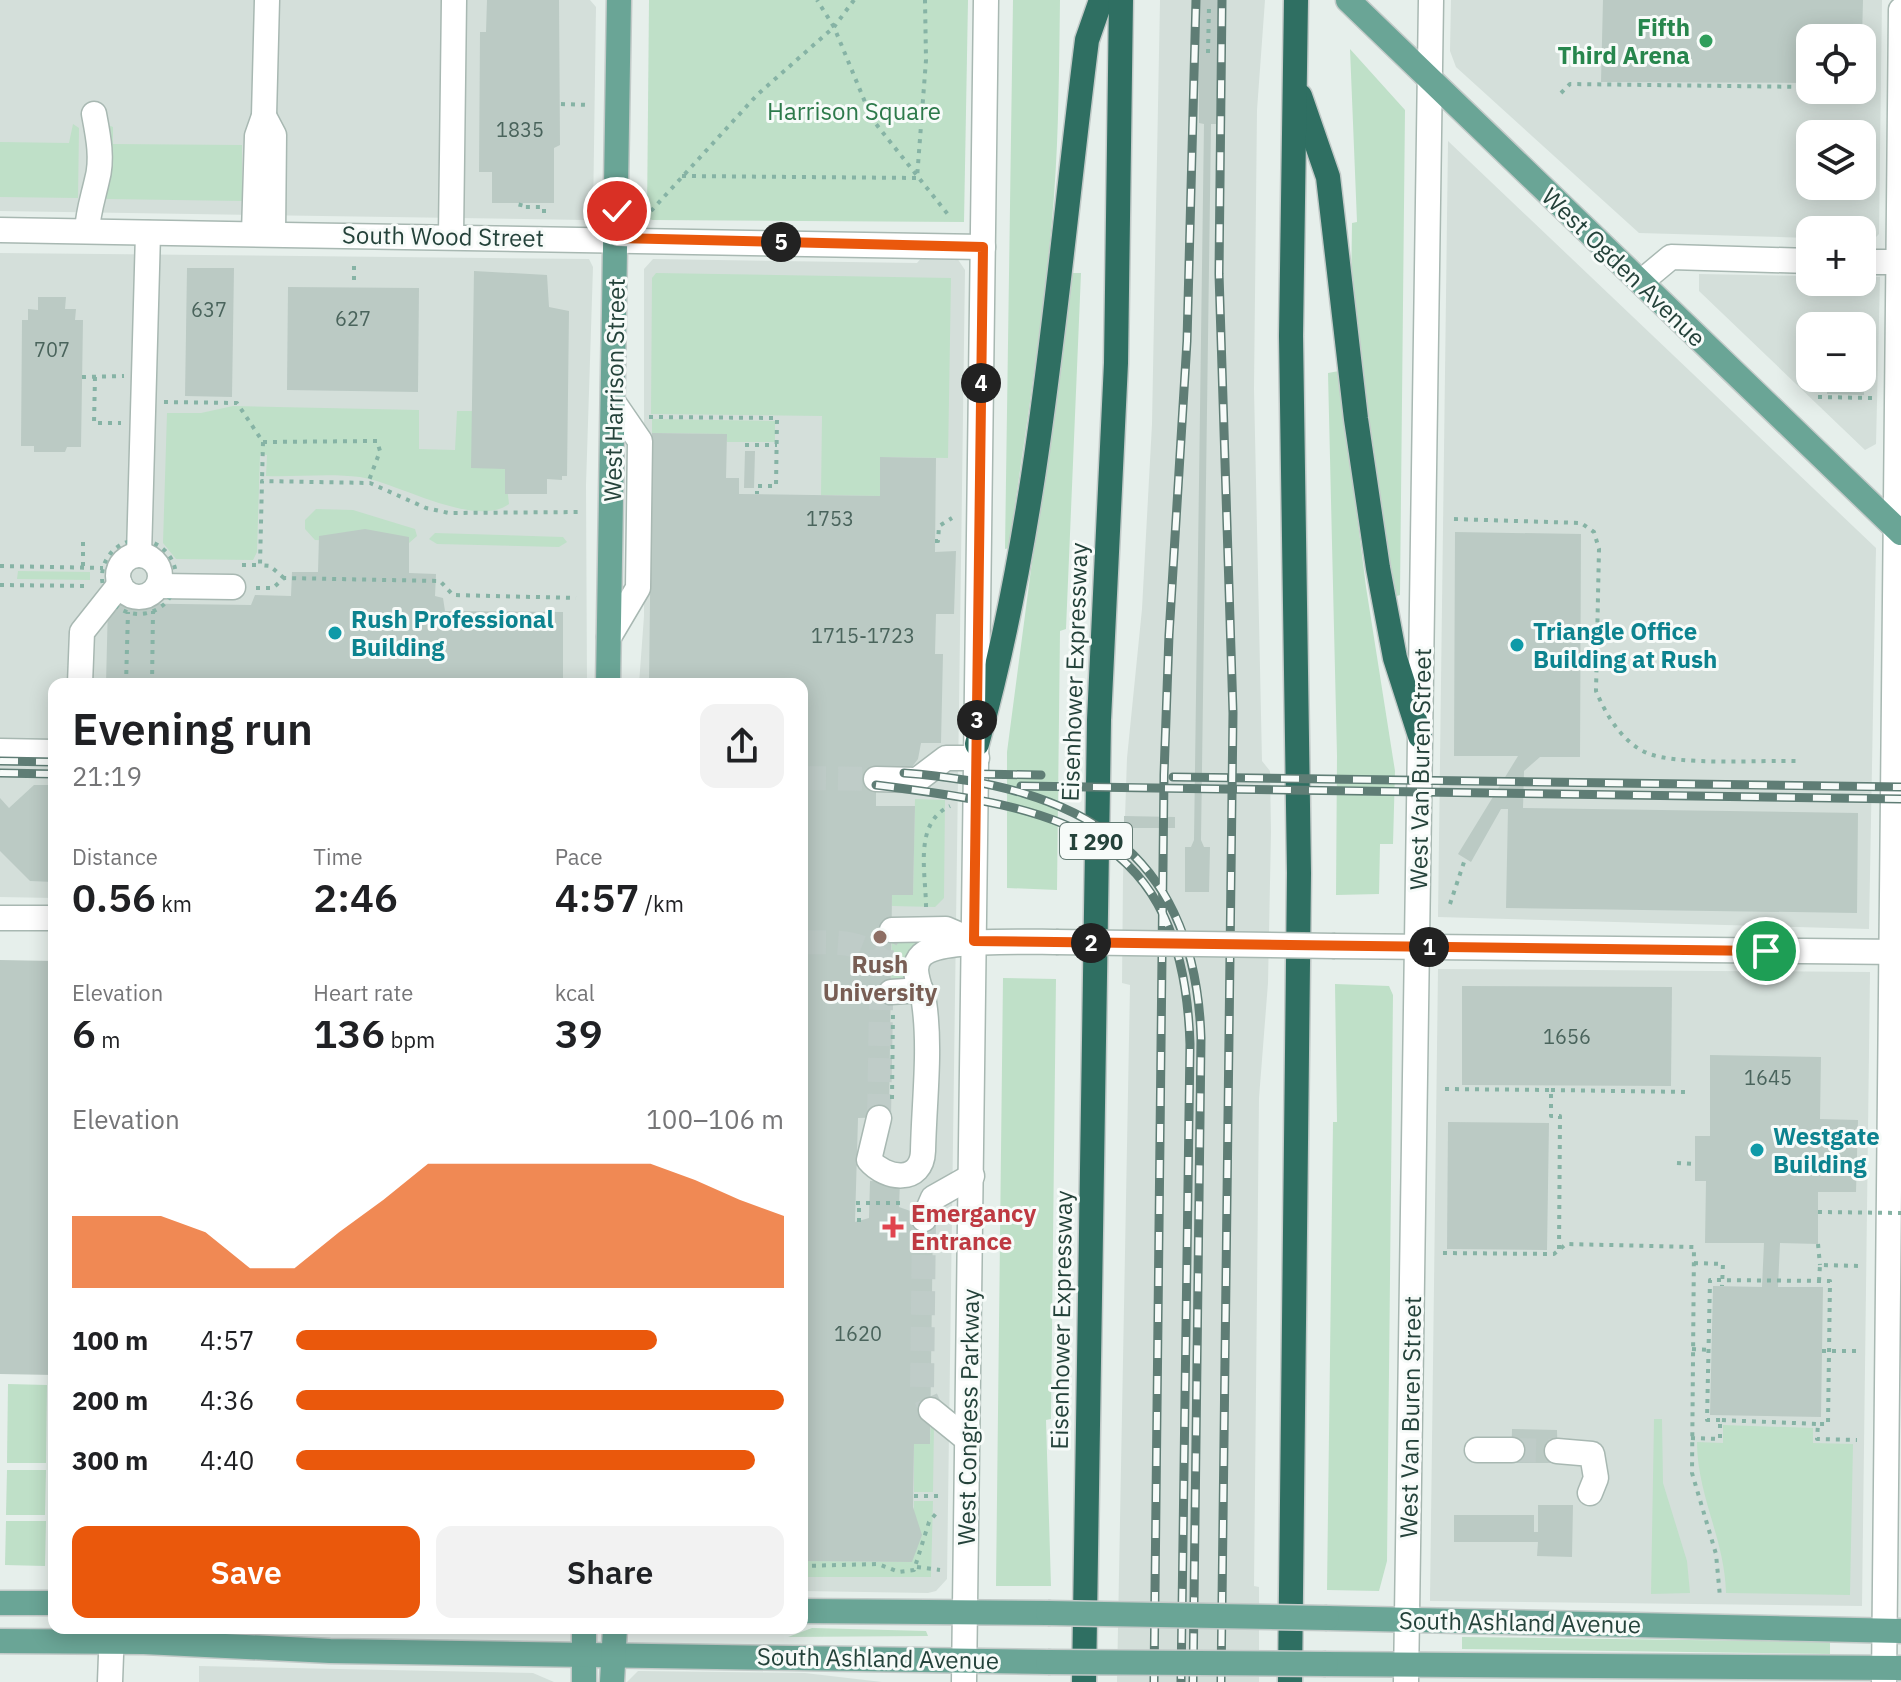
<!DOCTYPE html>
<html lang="en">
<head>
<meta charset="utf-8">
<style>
  :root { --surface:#fff; --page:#f2f2f2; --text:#202124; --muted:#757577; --accent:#ea580c }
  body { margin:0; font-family:"IBM Plex Sans",sans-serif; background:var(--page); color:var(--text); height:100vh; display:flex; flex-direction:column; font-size:30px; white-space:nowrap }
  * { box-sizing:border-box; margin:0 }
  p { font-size:26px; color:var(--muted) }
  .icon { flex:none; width:44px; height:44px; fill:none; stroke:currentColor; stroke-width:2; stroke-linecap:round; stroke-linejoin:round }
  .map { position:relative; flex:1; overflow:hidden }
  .details { position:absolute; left:48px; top:678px; width:760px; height:956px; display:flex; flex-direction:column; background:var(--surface); border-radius:16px; box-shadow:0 4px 20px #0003 }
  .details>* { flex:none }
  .tools { position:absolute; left:1796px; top:24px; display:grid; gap:16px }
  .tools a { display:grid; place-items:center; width:80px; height:80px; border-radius:16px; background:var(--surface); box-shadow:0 4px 20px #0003; font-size:40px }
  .pin { position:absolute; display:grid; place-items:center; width:68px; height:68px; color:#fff; margin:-34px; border:4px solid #fff; border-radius:50%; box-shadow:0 2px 8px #0007 }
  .km { position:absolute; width:40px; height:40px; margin:-20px; border-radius:50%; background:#222; color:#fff; font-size:22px; line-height:40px; text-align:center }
  .round { display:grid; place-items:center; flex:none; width:84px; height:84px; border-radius:16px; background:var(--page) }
  .head { display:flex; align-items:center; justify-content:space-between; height:136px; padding:0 24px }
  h1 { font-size:44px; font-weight:600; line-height:60px }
  .figures { display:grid; grid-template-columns:repeat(3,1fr); gap:12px; height:136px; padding:8px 24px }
  .figures div { display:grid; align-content:center }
  .figures b { font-size:40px; font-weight:600 }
  .figures small { font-size:22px; font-weight:400 }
  .figures p { font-size:22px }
  .chart { height:224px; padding:16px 24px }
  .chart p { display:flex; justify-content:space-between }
  .chart svg { width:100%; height:144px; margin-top:8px; fill:var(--accent); opacity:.7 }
  .cta { display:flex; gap:16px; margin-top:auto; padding:16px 24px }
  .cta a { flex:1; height:92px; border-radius:16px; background:var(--accent); color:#fff; font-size:32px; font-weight:600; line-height:92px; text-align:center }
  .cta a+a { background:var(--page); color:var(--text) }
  ul { padding:0 24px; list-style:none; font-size:26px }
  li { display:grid; grid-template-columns:128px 96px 1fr; align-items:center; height:60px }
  li i { height:20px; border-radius:10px; background:var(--accent) }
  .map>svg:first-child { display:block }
  .built { fill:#d4dfda; fill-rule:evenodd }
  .green { fill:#bfe0c8 }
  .building { fill:#bbcac4 }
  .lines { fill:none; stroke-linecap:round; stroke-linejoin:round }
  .minor-tunnel { stroke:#bfccc8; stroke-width:24; stroke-dasharray:24 12; stroke-linecap:butt }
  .minor-casing { stroke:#a8b8b2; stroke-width:27 }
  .major-casing { stroke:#c2cac8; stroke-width:27 }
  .highway-casing { stroke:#c2cac8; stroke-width:27 }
  .path { stroke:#86b3a5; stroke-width:4; stroke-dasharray:4 6; stroke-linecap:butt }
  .minor { stroke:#fff; stroke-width:24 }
  .major { stroke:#6aa596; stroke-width:24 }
  .highway { stroke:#2f6f62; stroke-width:24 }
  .rail-casing { stroke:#5f7d75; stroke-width:9 }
  .rail { stroke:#f7fbf9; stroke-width:6; stroke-dasharray:18; stroke-linecap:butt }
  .minor-bridge-casing { stroke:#a8b8b2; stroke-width:27; stroke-linecap:butt }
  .major-bridge-casing { stroke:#c2cac8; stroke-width:27; stroke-linecap:butt }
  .path-bridge { stroke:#86b3a5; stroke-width:4; stroke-dasharray:4 6; stroke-linecap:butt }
  .minor-bridge { stroke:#fff; stroke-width:24 }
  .major-bridge { stroke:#6aa596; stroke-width:24 }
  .route-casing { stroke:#fff; stroke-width:16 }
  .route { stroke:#ea580c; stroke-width:10 }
  .leisure-dot { fill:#2e9e5b; stroke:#f7fbf9; stroke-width:3 }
  .culture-dot { fill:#0f9aa8; stroke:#f7fbf9; stroke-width:3 }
  .education-dot { fill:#8d6e63; stroke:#f7fbf9; stroke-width:3 }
  .health-dot { fill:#e0444e; stroke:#f7fbf9; stroke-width:3 }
  .labels { text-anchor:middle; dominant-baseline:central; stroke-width:6; stroke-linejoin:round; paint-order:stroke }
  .number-label { font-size:20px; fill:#4a645c }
  .shield { fill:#f7fbf9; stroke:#637a73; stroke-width:2 }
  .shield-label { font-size:22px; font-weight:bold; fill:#24423a }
  .leisure-label { font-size:24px; font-weight:bold; fill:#27864d; stroke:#f7fbf9; text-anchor:end }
  .park-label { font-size:24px; fill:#2d7a4b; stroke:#f7fbf9 }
  .street-label { font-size:24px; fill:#24423a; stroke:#f7fbf9 }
  .culture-label { font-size:24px; font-weight:bold; fill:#0d838f; stroke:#f7fbf9; text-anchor:start }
  .education-label { font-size:24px; font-weight:bold; fill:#785e54; stroke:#f7fbf9 }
  .health-label { font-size:24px; font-weight:bold; fill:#be3a42; stroke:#f7fbf9; text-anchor:start }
</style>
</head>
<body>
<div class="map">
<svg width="1901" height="1682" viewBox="0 0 1901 1682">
  <rect width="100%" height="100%" fill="#e6efeb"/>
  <g class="built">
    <path d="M0 0H590L596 7 593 216 586 220 0 211Z"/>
    <path d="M1160 0H1265L1257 110 1254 389 1262 761 1270 771 1271 832 1268 983 1259 1098 1254 1586 1259 1587V1682H1117L1130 985 1122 983 1123 878 1127 758 1142 609 1152 424Z"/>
    <path d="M1451 0H1882L1879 234 1874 239H1862V230H1810V238L1639 233 1456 67 1450 51ZM1810 38H1862V90H1810ZM1810 134H1862V186H1810Z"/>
    <path d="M1448 141 1876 548 1869 929 1438 917Z"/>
    <path d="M0 253 589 259 593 267 586 485 587 684H54V898L0 897Z"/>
    <path d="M923 256 957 258 965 270 947 1579 936 1591 928 1593 802 1591V684H639L644 616V269L653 259 917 263Z"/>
    <path d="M1699 274 1810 276V282H1862V277H1880L1876 444 1865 450 1699 291ZM1810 326H1862V378H1810Z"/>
    <path d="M1438 969 1870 972 1862 1606 1430 1601Z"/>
    <path d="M199 1666 533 1673 554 1682H199Z"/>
    <path d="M638 1671 805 1673 882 1682H627Z"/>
  </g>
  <g class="green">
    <path d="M649 0H968L964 222 652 220 647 217Z"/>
    <path d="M1013 0H1060C1059 65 1059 131 1054 196 1045 314 1025 432 1009 548L1005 549Z"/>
    <path d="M1350 49 1405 110 1400 595 1394 597 1351 296 1352 223 1357 222Z"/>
    <path d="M73 124 79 128 78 198 0 197V142L69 143Z"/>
    <path d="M108 125 113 127V144L242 145V201L107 199 103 196Z"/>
    <path d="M656 273 951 278 948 458 881 457 880 496 821 495 822 416 651 414 652 278Z"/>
    <path d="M1070 273H1081L1066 629 1060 631 1057 890 1007 888V752Z"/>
    <path d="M1339 371 1366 587 1395 771 1393 844H1380L1379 894 1336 895 1337 756 1328 373Z"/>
    <path d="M233 406 419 410V449L455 450 457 411H472L505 469 509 504C475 529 396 482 360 477 330 473 297 477 266 476L267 455 260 454 257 552 253 560 176 559 163 543 167 413H201Z"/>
    <path d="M652 419 775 421V442H727L726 434 652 433Z"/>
    <path d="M316 509 353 510 415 529 417 536 409 543 315 540 305 529V520Z"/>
    <path d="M435 533 563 537 567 542 559 547 437 544 429 539Z"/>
    <path d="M18 571 90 572V580L17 579Z"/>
    <path d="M915 799 945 800 944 898 935 907 892 906V895H913Z"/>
    <path d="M929 936 907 979 891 984 892 939Z"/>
    <path d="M1003 978 1056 979 1051 1419 1046 1420 1051 1586H996Z"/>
    <path d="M1335 984 1389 986 1393 995 1387 1561 1379 1591 1327 1590 1333 1122H1337Z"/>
    <path d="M8 1384 47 1385 46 1463H7Z"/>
    <path d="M1654 1419H1662L1663 1483 1687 1561 1690 1593 1651 1594Z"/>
    <path d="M931 1420 934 1424 933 1492H914V1444H930Z"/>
    <path d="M1723 1425 1813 1428V1443L1853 1444 1850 1595 1726 1593C1725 1540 1697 1495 1697 1442L1723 1443Z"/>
    <path d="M7 1470H46L45 1515H6Z"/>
    <path d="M914 1501H933L931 1577H802V1561L912 1562Z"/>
    <path d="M6 1521H46L45 1566 5 1565Z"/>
    <path d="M812 1628 926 1631 928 1636 788 1637Z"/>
    <path d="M1462 1637 1830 1642V1654L1462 1649Z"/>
  </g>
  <g class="building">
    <path d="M487 0H559L560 145 554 148V203H492V172H479L480 32H486Z"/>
    <path d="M1198 0H1220L1216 124H1211L1201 840 1204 847H1210L1209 892H1185V847H1191L1194 840 1204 124 1199 123Z"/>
    <path d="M1603 0H1863L1862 38H1810V83L1601 82Z"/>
    <path d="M187 268H234L232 397 185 396Z"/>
    <path d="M474 271 547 275 549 307 569 311 567 476H562V480L547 479V494H505V469L471 468Z"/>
    <path d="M288 287 419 288 418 392 287 390Z"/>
    <path d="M38 297H66L65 309H76L75 320H83L81 447H67L65 452H34V446H21L22 320H28V309L38 310Z"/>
    <path d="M1817 378H1864V395L1827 394V389H1817Z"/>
    <path d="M652 433 727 434 726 478H739V494L880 496V457L936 458 935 552 956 551 954 614H936L935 654H943L941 743H921L918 759 909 771 876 777V806H915L913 895H892L889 1117 858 1118 855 1222 869 1218 870 1181 900 1182 899 1207 933 1219 930 1444H914L913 1507 922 1535 912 1562 802 1561V684H649Z"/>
    <path d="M745 451H755L754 488H744Z"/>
    <path d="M365 529 409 537V573L436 574 435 596 443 598 445 611 563 612V684H106L108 603 251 605 255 595 291 596 292 572H318L319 536Z"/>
    <path d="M1455 532 1581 534 1580 757H1540L1524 771 1523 808 1858 813 1857 913 1506 908 1508 809H1501L1471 862 1458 854 1518 756H1454Z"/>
    <path d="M34 785H54V882L30 881 0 851V798L9 808Z"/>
    <path d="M1124 816 1175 817V828H1124Z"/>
    <path d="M0 960 54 961V1375L0 1374Z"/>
    <path d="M1462 986 1672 987 1671 1086 1462 1085Z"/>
    <path d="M1710 1055 1821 1057 1820 1119 1858 1120 1856 1192H1818V1244L1780 1243 1778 1287H1823L1821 1417 1710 1415 1713 1286 1762 1287 1764 1243H1705L1706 1181H1695V1136H1710Z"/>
    <path d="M1448 1122 1549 1123 1547 1250 1447 1249Z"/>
    <path d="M1512 1429 1557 1430 1558 1463H1511Z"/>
    <path d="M1538 1505H1573L1572 1557 1537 1556 1538 1542H1454V1515H1534V1532H1538Z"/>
  </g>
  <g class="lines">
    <g class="minor-tunnel">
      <path d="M802 778 876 779"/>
      <path d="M802 942C830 943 862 938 882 962"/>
      <path d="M879 1118 882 946 892 930"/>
      <path d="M924 1219 922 1389 931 1410"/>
      <path d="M1512 1450 1557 1451"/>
    </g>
    <defs>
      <g id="minor">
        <path d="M264 116 274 135 273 234"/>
        <path d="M0 230 983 247"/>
        <path d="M87 231C88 212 93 198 97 180 103 159 98 135 94 114"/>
        <path d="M254 233 257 136 264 116 267 0"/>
        <path d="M451 236 454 0"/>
        <path d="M1862 262H1901"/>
        <path d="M1641 282 1671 257 1810 261"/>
        <path d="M139 555 148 233"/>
        <circle cx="139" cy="576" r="21"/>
        <path d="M159 586 233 587"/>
        <path d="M609 637 638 588 640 441 614 403"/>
        <path d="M80 684 82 632 120 584"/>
        <path d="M0 751 54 752"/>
        <path d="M876 779 917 780 946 758H977"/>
        <path d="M0 918H54"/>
        <path d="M892 930 946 929 974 941"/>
        <path d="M1335 946 1901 952"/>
        <path d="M891 992 921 990"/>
        <path d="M879 1118 869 1160C886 1180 922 1184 923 1151 924 1102 931 1049 924 1002 921 987 909 967 922 955 940 938 1029 942 1056 942"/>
        <path d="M924 1219 933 1198 972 1176"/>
        <path d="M931 1410 968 1440"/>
        <path d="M1477 1450H1512"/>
        <path d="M1557 1451 1592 1454 1596 1478 1590 1493"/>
        <path d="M110 1682 112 1628"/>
        <path d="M964 1682 986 0"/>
        <path d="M1406 1682 1431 0"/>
        <path d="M1884 1682 1901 10"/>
      </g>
      <g id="major">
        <path d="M1348 0 1901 533"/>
        <path d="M608 684 619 0"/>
        <path d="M0 1603H54"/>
        <path d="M802 1611 1048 1613"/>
        <path d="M1327 1618 1901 1631"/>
        <path d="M584 1628V1682"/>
        <path d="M0 1641 144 1642 330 1651 1048 1662"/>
        <path d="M1326 1664 1901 1668"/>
        <path d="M612 1682 615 1628"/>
      </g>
      <g id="highway">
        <path d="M1300 96 1328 177 1356 419 1378 568 1395 658 1420 736"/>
        <path d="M977 744C1041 516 1057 275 1087 40L1101 0"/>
        <path d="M1084 1682 1099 720 1116 363 1121 0"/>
        <path d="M1290 1682 1299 873 1291 336 1296 0"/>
      </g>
    </defs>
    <use href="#minor" class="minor-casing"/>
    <use href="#major" class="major-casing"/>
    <use href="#highway" class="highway-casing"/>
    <g class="path">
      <path d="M854 0 834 27 872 119 950 217"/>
      <path d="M1208 53 1209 6"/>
      <path d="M1862 87H1877"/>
      <path d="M1561 93 1570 84 1810 87"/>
      <path d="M561 104 589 105"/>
      <path d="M682 176 917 178 926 60 925 0"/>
      <path d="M521 203 520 207H544V215"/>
      <path d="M651 211 757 95 834 27 817 0"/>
      <path d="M354 280V264"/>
      <path d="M82 377 124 376"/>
      <path d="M95 377 94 423H121"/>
      <path d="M1818 397 1872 398"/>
      <path d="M164 402 237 403 263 442 262 481"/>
      <path d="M649 417 777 418 776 486H757V494"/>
      <path d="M263 442 377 441 380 451 368 483"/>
      <path d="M745 445H777"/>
      <path d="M1454 519 1581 523 1594 532 1599 549 1596 691C1606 715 1622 742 1647 753 1678 766 1760 760 1797 761"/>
      <circle cx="139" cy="577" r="37"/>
      <path d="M935 541H938L939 526 952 518"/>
      <path d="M242 565H260"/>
      <path d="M0 566 103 568"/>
      <path d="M83 566V540"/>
      <path d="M284 578 270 566 260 565 262 481 370 483 426 508 449 513 581 512"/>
      <path d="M0 585 90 586"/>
      <path d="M256 588H273L284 578 440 581 453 595 576 598"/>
      <path d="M126 684 128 612"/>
      <path d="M152 684 153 611"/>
      <path d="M1450 904 1465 859"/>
      <path d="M926 907C926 873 913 823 950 806"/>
      <path d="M1445 1089 1551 1090V1116H1560L1559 1250"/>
      <path d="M1551 1090 1687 1092"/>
      <path d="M892 1099 893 1012"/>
      <path d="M1677 1163 1695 1164"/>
      <path d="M856 1203H906"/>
      <path d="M859 1222V1203"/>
      <path d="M1818 1244 1820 1265"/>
      <path d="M1443 1253 1554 1254 1566 1244 1694 1247 1692 1473 1716 1554 1720 1597"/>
      <path d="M1694 1263 1723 1264 1722 1286"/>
      <path d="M1819 1281 1820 1265 1859 1266"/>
      <path d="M1692 1349 1712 1350"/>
      <path d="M1822 1351H1858"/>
      <path d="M1720 1420H1707L1710 1280 1830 1281 1828 1424H1818"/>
      <path d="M1691 1438 1720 1439V1420L1818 1424 1817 1439 1857 1440"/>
      <path d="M914 1496H939"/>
      <path d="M802 1566 878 1564 899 1572 914 1570 929 1522 939 1510"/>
      <path d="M917 1567 940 1570"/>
    </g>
    <use href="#minor" class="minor"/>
    <use href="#major" class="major"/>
    <use href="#highway" class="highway"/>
    <defs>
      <g id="rail">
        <path d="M0 761 54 762"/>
        <path d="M0 773 54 774"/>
        <path d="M904 773C1078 786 1195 848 1201 1038L1193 1682"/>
        <path d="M977 774 1041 775"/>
        <path d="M1173 777 1901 787"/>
        <path d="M876 785C1057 808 1183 827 1190 1044L1181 1682"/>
        <path d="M1021 786 1901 799"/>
        <path d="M1154 1682 1164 775 1169 635 1187 341 1196 0"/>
        <path d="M1221 1682 1233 713 1219 274 1222 0"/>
      </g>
    </defs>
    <use href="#rail" class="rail-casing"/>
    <use href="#rail" class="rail"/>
    <defs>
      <path id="minor-bridge" d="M1056 942 1335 946"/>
      <g id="major-bridge">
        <path d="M1048 1613 1327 1618"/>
        <path d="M1048 1662 1326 1664"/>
      </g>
    </defs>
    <use href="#minor-bridge" class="minor-bridge-casing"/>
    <use href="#major-bridge" class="major-bridge-casing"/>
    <path class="path-bridge" d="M1818 1212 1901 1213"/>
    <use href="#minor-bridge" class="minor-bridge"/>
    <use href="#major-bridge" class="major-bridge"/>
  </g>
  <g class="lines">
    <defs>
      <path id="route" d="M617 211V238L983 247 974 941 1766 951"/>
    </defs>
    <use href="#route" class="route-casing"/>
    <use href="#route" class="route"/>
  </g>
  <circle class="leisure-dot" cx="1706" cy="41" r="8"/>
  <g class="culture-dot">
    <circle cx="335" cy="633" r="8"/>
    <circle cx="1517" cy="645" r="8"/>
    <circle cx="1757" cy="1150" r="8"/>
  </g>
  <circle class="education-dot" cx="880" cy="937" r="8"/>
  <path class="health-dot" d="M889 1215h8v8h8v8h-8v8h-8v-8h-8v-8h8z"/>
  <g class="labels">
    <g class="number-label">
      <text x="520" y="129">1835</text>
      <text x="209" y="309">637</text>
      <text x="353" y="318">627</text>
      <text x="52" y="349">707</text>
      <text x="830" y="518">1753</text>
      <text x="863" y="635">1715-1723</text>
      <text x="1567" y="1036">1656</text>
      <text x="1768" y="1077">1645</text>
      <text x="858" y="1333">1620</text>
    </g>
    <rect class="shield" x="1060" y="823" width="72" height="36" rx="6"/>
    <g class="shield-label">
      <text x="1096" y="841">I 290</text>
    </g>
    <g class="leisure-label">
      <text x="1690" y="27">Fifth<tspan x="1690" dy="28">Third Arena</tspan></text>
    </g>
    <g class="park-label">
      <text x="854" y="111">Harrison Square</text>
    </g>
    <g class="street-label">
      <text transform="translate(443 236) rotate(1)">South Wood Street</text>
      <text transform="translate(1624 267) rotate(44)">West Ogden Avenue</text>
      <text transform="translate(614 390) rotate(-89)">West Harrison Street</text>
      <text transform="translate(1074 672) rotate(-88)">Eisenhower Expressway</text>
      <text transform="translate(1420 769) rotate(-89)">West Van Buren Street</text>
      <text transform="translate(1061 1320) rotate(-89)">Eisenhower Expressway</text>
      <text transform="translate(968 1417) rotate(-89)">West Congress Parkway</text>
      <text transform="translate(1410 1417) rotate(-89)">West Van Buren Street</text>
      <text transform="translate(1520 1622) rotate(1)">South Ashland Avenue</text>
      <text transform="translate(878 1658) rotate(1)">South Ashland Avenue</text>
    </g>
    <g class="culture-label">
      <text x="351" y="619">Rush Professional<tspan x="351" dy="28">Building</tspan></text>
      <text x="1533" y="631">Triangle Office<tspan x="1533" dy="28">Building at Rush</tspan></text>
      <text x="1773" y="1136">Westgate<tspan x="1773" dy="28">Building</tspan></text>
    </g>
    <g class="education-label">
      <text x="880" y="964">Rush<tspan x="880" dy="28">University</tspan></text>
    </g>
    <g class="health-label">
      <text x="911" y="1213">Emergancy<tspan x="911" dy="28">Entrance</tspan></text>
    </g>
  </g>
</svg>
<div class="tools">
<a><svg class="icon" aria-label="locate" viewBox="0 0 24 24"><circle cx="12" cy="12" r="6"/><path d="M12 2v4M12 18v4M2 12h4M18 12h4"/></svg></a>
<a><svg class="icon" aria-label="layers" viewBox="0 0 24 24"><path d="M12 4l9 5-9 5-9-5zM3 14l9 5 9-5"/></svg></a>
<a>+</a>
<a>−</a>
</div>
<div class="pin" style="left:1766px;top:951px;background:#1e9e55"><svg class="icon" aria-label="arrive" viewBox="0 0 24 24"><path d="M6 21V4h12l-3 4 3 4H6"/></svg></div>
<div class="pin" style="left:617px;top:211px;background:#d93025"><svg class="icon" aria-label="check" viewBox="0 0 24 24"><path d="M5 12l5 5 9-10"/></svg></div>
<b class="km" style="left:1429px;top:947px">1</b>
<b class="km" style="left:1091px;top:943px">2</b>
<b class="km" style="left:977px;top:720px">3</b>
<b class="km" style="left:981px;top:383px">4</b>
<b class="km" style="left:781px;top:242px">5</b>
<section class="details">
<div class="head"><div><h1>Evening run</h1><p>21:19</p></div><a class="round"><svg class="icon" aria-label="share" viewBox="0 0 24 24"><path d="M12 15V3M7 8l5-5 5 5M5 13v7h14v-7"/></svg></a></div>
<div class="figures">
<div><p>Distance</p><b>0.56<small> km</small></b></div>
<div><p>Time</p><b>2:46</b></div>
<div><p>Pace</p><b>4:57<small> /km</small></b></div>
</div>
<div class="figures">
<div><p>Elevation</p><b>6<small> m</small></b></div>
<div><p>Heart rate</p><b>136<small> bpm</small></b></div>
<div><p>kcal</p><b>39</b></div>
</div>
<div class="chart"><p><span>Elevation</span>100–106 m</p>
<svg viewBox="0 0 160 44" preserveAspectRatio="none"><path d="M0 44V22L10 22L20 22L30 27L40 38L50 38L60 27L70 17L80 6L90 6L100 6L110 6L120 6L130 6L140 11L150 17L160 22V44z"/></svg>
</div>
<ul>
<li><b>100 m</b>4:57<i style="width:74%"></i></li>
<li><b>200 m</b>4:36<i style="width:100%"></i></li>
<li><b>300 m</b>4:40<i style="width:94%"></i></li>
</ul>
<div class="cta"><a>Save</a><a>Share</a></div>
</section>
</div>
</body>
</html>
